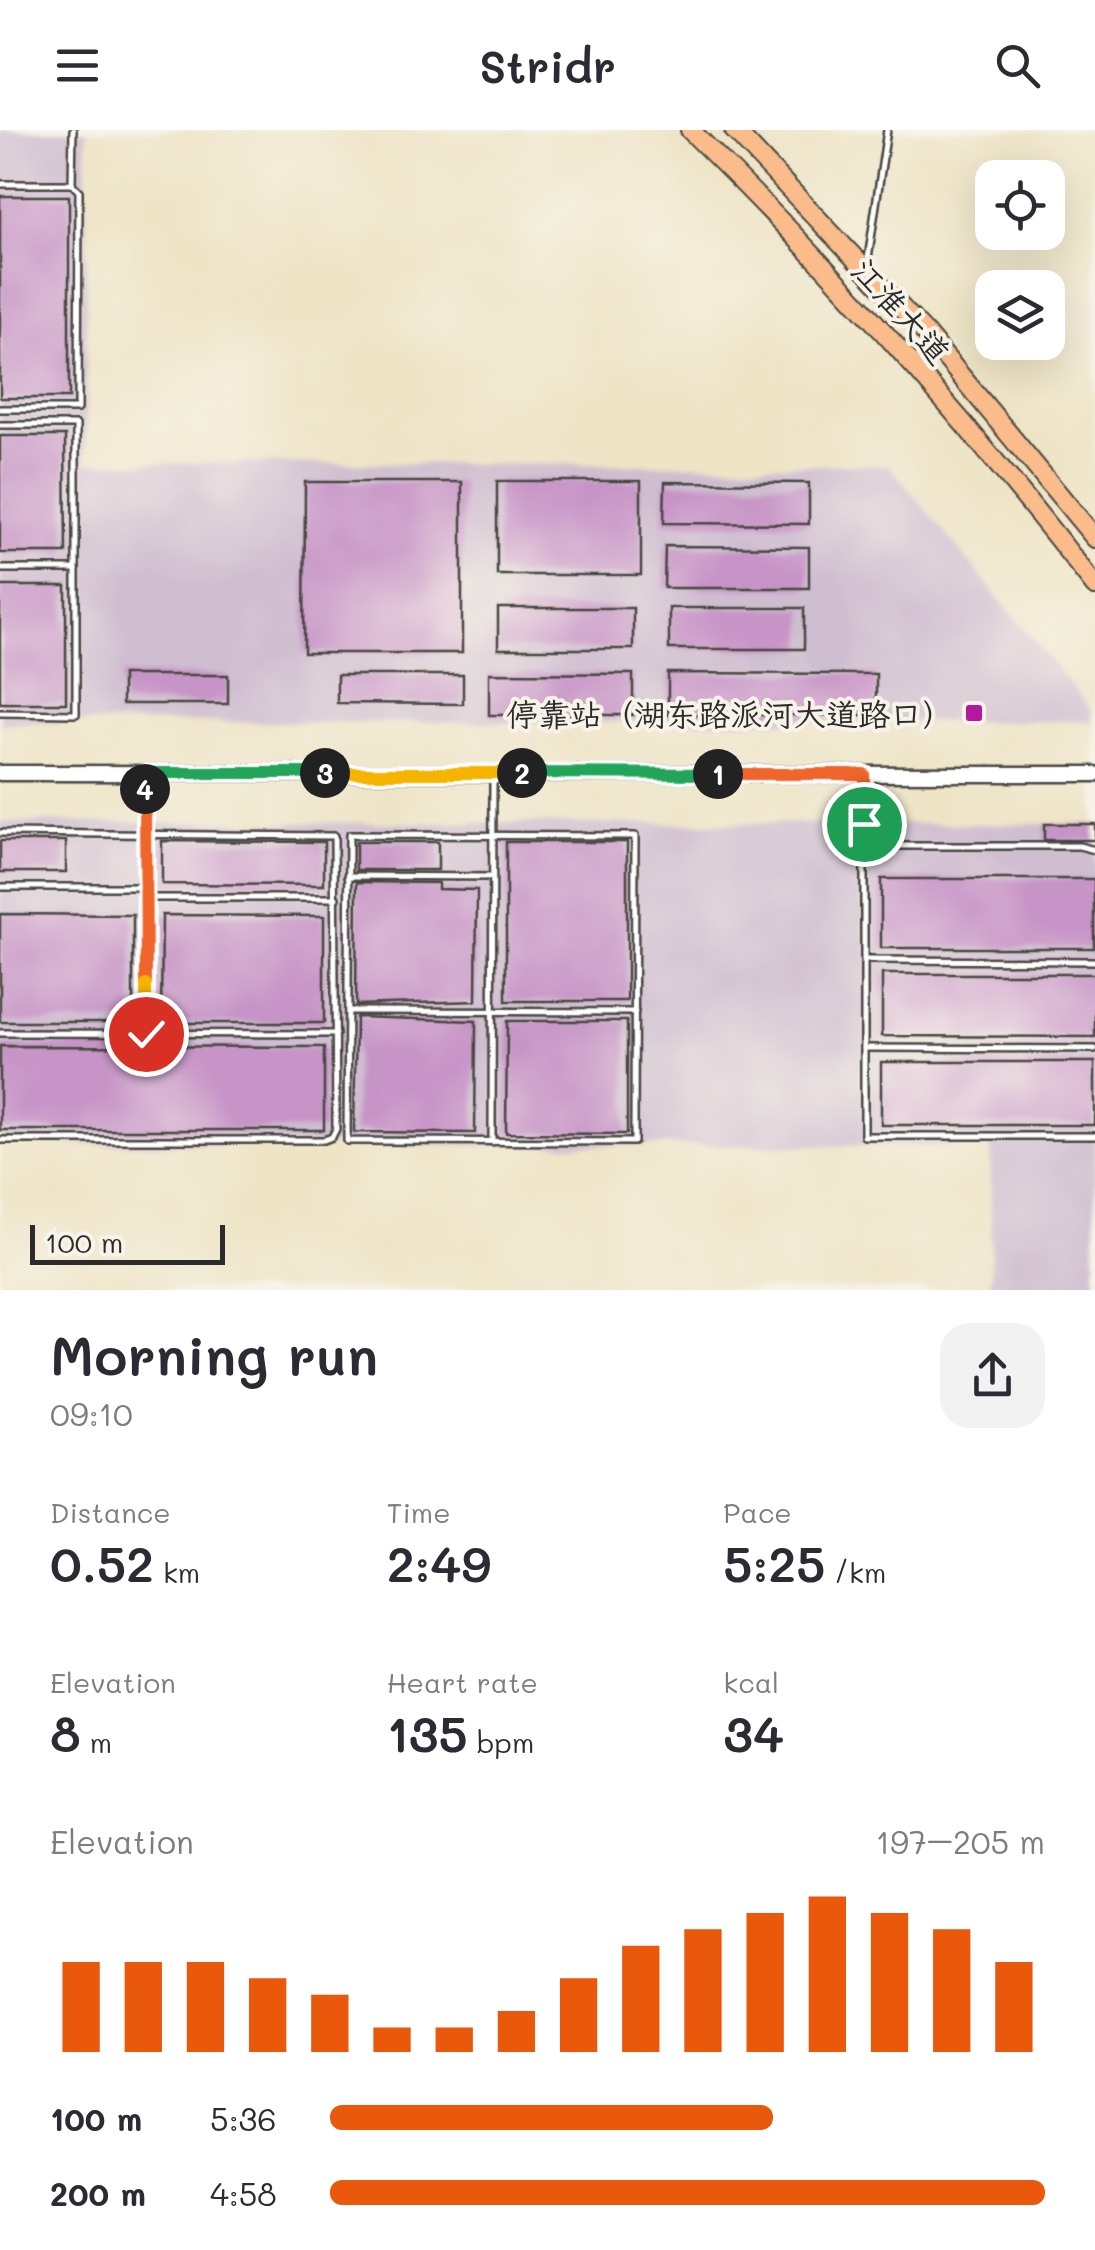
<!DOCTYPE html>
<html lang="en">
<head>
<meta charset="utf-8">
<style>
  :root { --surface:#fff; --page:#f2f2f3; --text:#2b2b33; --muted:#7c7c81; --accent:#ea580c }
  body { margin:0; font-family:Mali,"LXGW WenKai TC",sans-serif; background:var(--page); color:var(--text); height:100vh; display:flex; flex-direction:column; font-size:38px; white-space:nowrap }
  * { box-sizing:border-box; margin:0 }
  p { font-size:32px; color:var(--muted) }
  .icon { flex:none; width:55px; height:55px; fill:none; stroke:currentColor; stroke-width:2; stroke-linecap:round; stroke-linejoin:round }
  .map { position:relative; height:1160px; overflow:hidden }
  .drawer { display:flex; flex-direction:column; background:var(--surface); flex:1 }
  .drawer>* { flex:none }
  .buttons { position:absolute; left:975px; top:30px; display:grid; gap:20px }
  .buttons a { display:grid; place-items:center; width:90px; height:90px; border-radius:20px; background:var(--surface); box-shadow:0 10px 40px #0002; font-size:50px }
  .scale { position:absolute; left:30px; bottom:25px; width:195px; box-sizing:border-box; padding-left:10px; border:5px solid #2b2b2b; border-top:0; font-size:28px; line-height:35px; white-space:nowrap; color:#2b2b2b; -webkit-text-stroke:8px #f7f3e8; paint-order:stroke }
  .pin { position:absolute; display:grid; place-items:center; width:85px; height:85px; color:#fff; margin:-42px; border:5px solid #fff; border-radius:50%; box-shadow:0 2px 10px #0007 }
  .km { position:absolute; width:50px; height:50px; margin:-25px; border-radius:50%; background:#222; color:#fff; font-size:28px; line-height:50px; text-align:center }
  .round { display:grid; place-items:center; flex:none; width:105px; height:105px; border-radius:30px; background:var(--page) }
  .head { display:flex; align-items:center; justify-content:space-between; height:170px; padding:0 50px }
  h1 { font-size:55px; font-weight:600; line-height:75px }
  .stats { display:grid; grid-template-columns:repeat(3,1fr); gap:15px; height:170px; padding:10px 50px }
  .stats div { display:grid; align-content:center }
  .stats b { font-size:50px; font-weight:600 }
  .stats small { font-size:28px; font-weight:400 }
  .stats p { font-size:28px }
  .chart { height:280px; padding:20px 50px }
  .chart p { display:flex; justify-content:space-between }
  .chart svg { width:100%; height:180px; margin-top:10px; stroke:var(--accent); stroke-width:6 }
  ul { padding:0 50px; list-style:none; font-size:32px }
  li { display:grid; grid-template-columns:160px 120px 1fr; align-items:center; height:75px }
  li i { height:25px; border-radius:12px; background:var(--accent) }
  header { display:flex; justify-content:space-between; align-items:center; height:130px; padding:0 50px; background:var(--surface); font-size:45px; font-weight:600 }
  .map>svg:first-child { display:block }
  .industrial { fill:#cfbdd0 }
  .building { fill:#c794c7 }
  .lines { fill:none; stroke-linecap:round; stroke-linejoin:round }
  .service-casing { stroke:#484742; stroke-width:10 }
  .tertiary-casing { stroke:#484742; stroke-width:19 }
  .primary-casing { stroke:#484742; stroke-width:22 }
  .service { stroke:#fff; stroke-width:5 }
  .tertiary { stroke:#fff; stroke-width:14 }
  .primary { stroke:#f9bc8a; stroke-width:18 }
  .split-1-casing { stroke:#fff; stroke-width:20 }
  .split-2-casing { stroke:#fff; stroke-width:20 }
  .split-3-casing { stroke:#fff; stroke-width:20 }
  .split-4-casing { stroke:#fff; stroke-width:20 }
  .split-5-casing { stroke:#fff; stroke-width:20 }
  .split-6-casing { stroke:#fff; stroke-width:20 }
  .split-1 { stroke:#f0652b; stroke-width:12 }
  .split-2 { stroke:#22a559; stroke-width:12 }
  .split-3 { stroke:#f5b400; stroke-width:12 }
  .split-4 { stroke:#22a559; stroke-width:12 }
  .split-5 { stroke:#f0652b; stroke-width:12 }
  .split-6 { stroke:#f5b400; stroke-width:12 }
  .poi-dot { fill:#b5179e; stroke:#f7f3e8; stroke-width:4 }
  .labels { text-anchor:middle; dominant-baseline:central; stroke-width:8; stroke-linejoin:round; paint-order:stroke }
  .street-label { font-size:32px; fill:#2b2b2b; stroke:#f7f3e8 }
  .poi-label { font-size:32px; fill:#2b2b2b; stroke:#f7f3e8; text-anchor:end }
</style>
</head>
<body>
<header><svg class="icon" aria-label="menu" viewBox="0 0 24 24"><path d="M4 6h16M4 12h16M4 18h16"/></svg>Stridr<svg class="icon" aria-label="search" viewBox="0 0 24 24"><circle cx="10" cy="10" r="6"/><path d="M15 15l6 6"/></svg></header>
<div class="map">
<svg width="1095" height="1160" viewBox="0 0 1095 1160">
  <rect width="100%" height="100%" fill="#f7f3e8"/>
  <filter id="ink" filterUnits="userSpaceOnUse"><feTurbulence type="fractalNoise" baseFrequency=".01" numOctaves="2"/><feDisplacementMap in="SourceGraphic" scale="20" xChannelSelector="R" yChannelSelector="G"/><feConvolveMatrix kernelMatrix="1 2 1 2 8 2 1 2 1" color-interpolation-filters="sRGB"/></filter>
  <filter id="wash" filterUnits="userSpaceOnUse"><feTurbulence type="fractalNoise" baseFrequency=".0048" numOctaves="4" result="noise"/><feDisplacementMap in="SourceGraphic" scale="40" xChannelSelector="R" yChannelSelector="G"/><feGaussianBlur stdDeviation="2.25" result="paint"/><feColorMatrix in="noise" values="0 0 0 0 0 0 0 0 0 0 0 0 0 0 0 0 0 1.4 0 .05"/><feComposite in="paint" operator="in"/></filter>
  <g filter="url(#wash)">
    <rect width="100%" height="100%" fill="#eee4c6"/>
    <g class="industrial">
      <path d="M0 0H87L86 333 889 335 1091 580 1092 591 0 593Z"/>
      <path d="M0 692 1095 694V1160H991V1016L0 1014Z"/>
    </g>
    <g id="blocks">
      <g class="building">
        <rect x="0" y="66" width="69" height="202"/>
        <path d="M0 306H65L66 423H0Z"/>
        <rect x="497" y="351" width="144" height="94"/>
        <path d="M305 352H462V523H304Z"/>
        <path d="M665 352 809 353V394L664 393Z"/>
        <path d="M665 416 809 417V458H664Z"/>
        <rect x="0" y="456" width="66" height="117"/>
        <rect x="498" y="478" width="135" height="41"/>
        <rect x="669" y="478" width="135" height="41"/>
        <path d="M489 543 633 544V585H489Z"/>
        <path d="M668 543 876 544V585H668Z"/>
        <rect x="122" y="545" width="106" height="29"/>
        <path d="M337 545H463V574L337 573Z"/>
        <rect x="1044" y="694" width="51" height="16"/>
        <rect x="0" y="711" width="66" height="31"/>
        <path d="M162 711 324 712V755L162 754Z"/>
        <rect x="356" y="712" width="82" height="28"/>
        <rect x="506" y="712" width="121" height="159"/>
        <rect x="881" y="749" width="213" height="69"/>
        <path d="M357 752 438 753V759L477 760 476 871 356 875Z"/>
        <path d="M0 784 133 785V892H0Z"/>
        <path d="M162 785 324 786V893H161Z"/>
        <path d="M882 844H1095V907L882 906Z"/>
        <path d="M356 887 476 891 475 1003 354 1002Z"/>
        <path d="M507 891H627V1004L506 1003Z"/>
        <path d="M0 916 324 917V1000H0Z"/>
        <rect x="881" y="932" width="214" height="63"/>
      </g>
    </g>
  </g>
  <g filter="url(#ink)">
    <use href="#blocks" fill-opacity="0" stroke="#484742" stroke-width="2.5"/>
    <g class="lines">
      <defs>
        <g id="service">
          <path d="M0 54H72L79 61 78 279H0"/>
          <path d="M72 54 73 0"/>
          <path d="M867 136 887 0"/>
          <path d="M0 295H76V584L0 583"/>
          <path d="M0 439H76"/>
          <path d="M145 646 146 904"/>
          <path d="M864 647V1006H1095"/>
          <path d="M0 703 334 706 336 999 332 1007 324 1010H0"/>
          <path d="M349 705 635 706 634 1012 347 1011Z"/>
          <path d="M864 716H1079L1095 720"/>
          <path d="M348 746 492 747"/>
          <path d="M0 757H146"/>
          <path d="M146 768H336"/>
          <path d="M864 830 1095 831"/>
          <path d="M348 881 635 882"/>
          <path d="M0 903 336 904"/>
          <path d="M864 918 1095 919"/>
          <path d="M492 1012 493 645"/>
        </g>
        <path id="tertiary" d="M0 643 1095 644"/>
        <g id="primary">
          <path d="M690 0C835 142 971 295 1095 456"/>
          <path d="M734 0 926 204 1095 408"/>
        </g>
      </defs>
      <use href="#service" class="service-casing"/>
      <use href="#tertiary" class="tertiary-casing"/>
      <use href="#primary" class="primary-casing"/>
      <use href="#service" class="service"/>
      <use href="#tertiary" class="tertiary"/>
      <use href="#primary" class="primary"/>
    </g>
  </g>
  <g class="lines" filter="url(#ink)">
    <defs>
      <path id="split-1" d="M718 644H864V694"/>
      <path id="split-2" d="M522 643 718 644"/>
      <path id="split-3" d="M325 643H522"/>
      <path id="split-4" d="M145 659V643H325"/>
      <path id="split-5" d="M145 659 146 855"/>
      <path id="split-6" d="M146 855V904"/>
    </defs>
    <use href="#split-1" class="split-1-casing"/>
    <use href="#split-2" class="split-2-casing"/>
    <use href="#split-3" class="split-3-casing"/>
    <use href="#split-4" class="split-4-casing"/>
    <use href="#split-5" class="split-5-casing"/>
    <use href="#split-6" class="split-6-casing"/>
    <use href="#split-1" class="split-1"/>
    <use href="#split-2" class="split-2"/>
    <use href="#split-3" class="split-3"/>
    <use href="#split-4" class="split-4"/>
    <use href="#split-5" class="split-5"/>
    <use href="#split-6" class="split-6"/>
  </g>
  <rect class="poi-dot" x="964" y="573" width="20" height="20" rx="5"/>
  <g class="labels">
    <g class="street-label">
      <text transform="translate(902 180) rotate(48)">江淮大道</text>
    </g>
    <g class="poi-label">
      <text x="954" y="583">停靠站（湖东路派河大道路口）</text>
    </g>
  </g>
</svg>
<div class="buttons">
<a><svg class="icon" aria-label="locate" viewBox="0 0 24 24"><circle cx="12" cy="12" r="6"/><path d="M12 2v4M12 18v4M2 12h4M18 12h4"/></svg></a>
<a><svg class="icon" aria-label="layers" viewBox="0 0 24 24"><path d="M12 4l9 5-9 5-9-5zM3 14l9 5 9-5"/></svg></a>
</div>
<div class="scale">100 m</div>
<div class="pin" style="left:864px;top:694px;background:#1e9e55"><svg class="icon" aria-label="arrive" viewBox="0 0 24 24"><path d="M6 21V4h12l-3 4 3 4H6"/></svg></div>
<div class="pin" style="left:146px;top:904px;background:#d93025"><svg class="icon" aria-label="check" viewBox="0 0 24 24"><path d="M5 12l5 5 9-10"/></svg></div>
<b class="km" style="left:718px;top:644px">1</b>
<b class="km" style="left:522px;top:643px">2</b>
<b class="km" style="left:325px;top:643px">3</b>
<b class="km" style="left:145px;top:659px">4</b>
</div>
<section class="drawer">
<div class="head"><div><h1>Morning run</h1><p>09:10</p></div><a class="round"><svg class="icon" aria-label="share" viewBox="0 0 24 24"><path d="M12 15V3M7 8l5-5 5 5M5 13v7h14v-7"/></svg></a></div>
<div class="stats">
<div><p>Distance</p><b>0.52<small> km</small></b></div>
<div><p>Time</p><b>2:49</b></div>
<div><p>Pace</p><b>5:25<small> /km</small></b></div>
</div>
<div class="stats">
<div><p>Elevation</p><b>8<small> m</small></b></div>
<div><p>Heart rate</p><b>135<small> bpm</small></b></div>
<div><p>kcal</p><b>34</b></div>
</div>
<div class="chart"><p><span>Elevation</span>197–205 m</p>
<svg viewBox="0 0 160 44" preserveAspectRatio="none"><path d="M5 44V22M15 44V22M25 44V22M35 44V26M45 44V30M55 44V38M65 44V38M75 44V34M85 44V26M95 44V18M105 44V14M115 44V10M125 44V6M135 44V10M145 44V14M155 44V22"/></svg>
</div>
<ul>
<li><b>100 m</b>5:36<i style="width:62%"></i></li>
<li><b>200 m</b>4:58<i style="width:100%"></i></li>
</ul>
</section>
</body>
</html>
